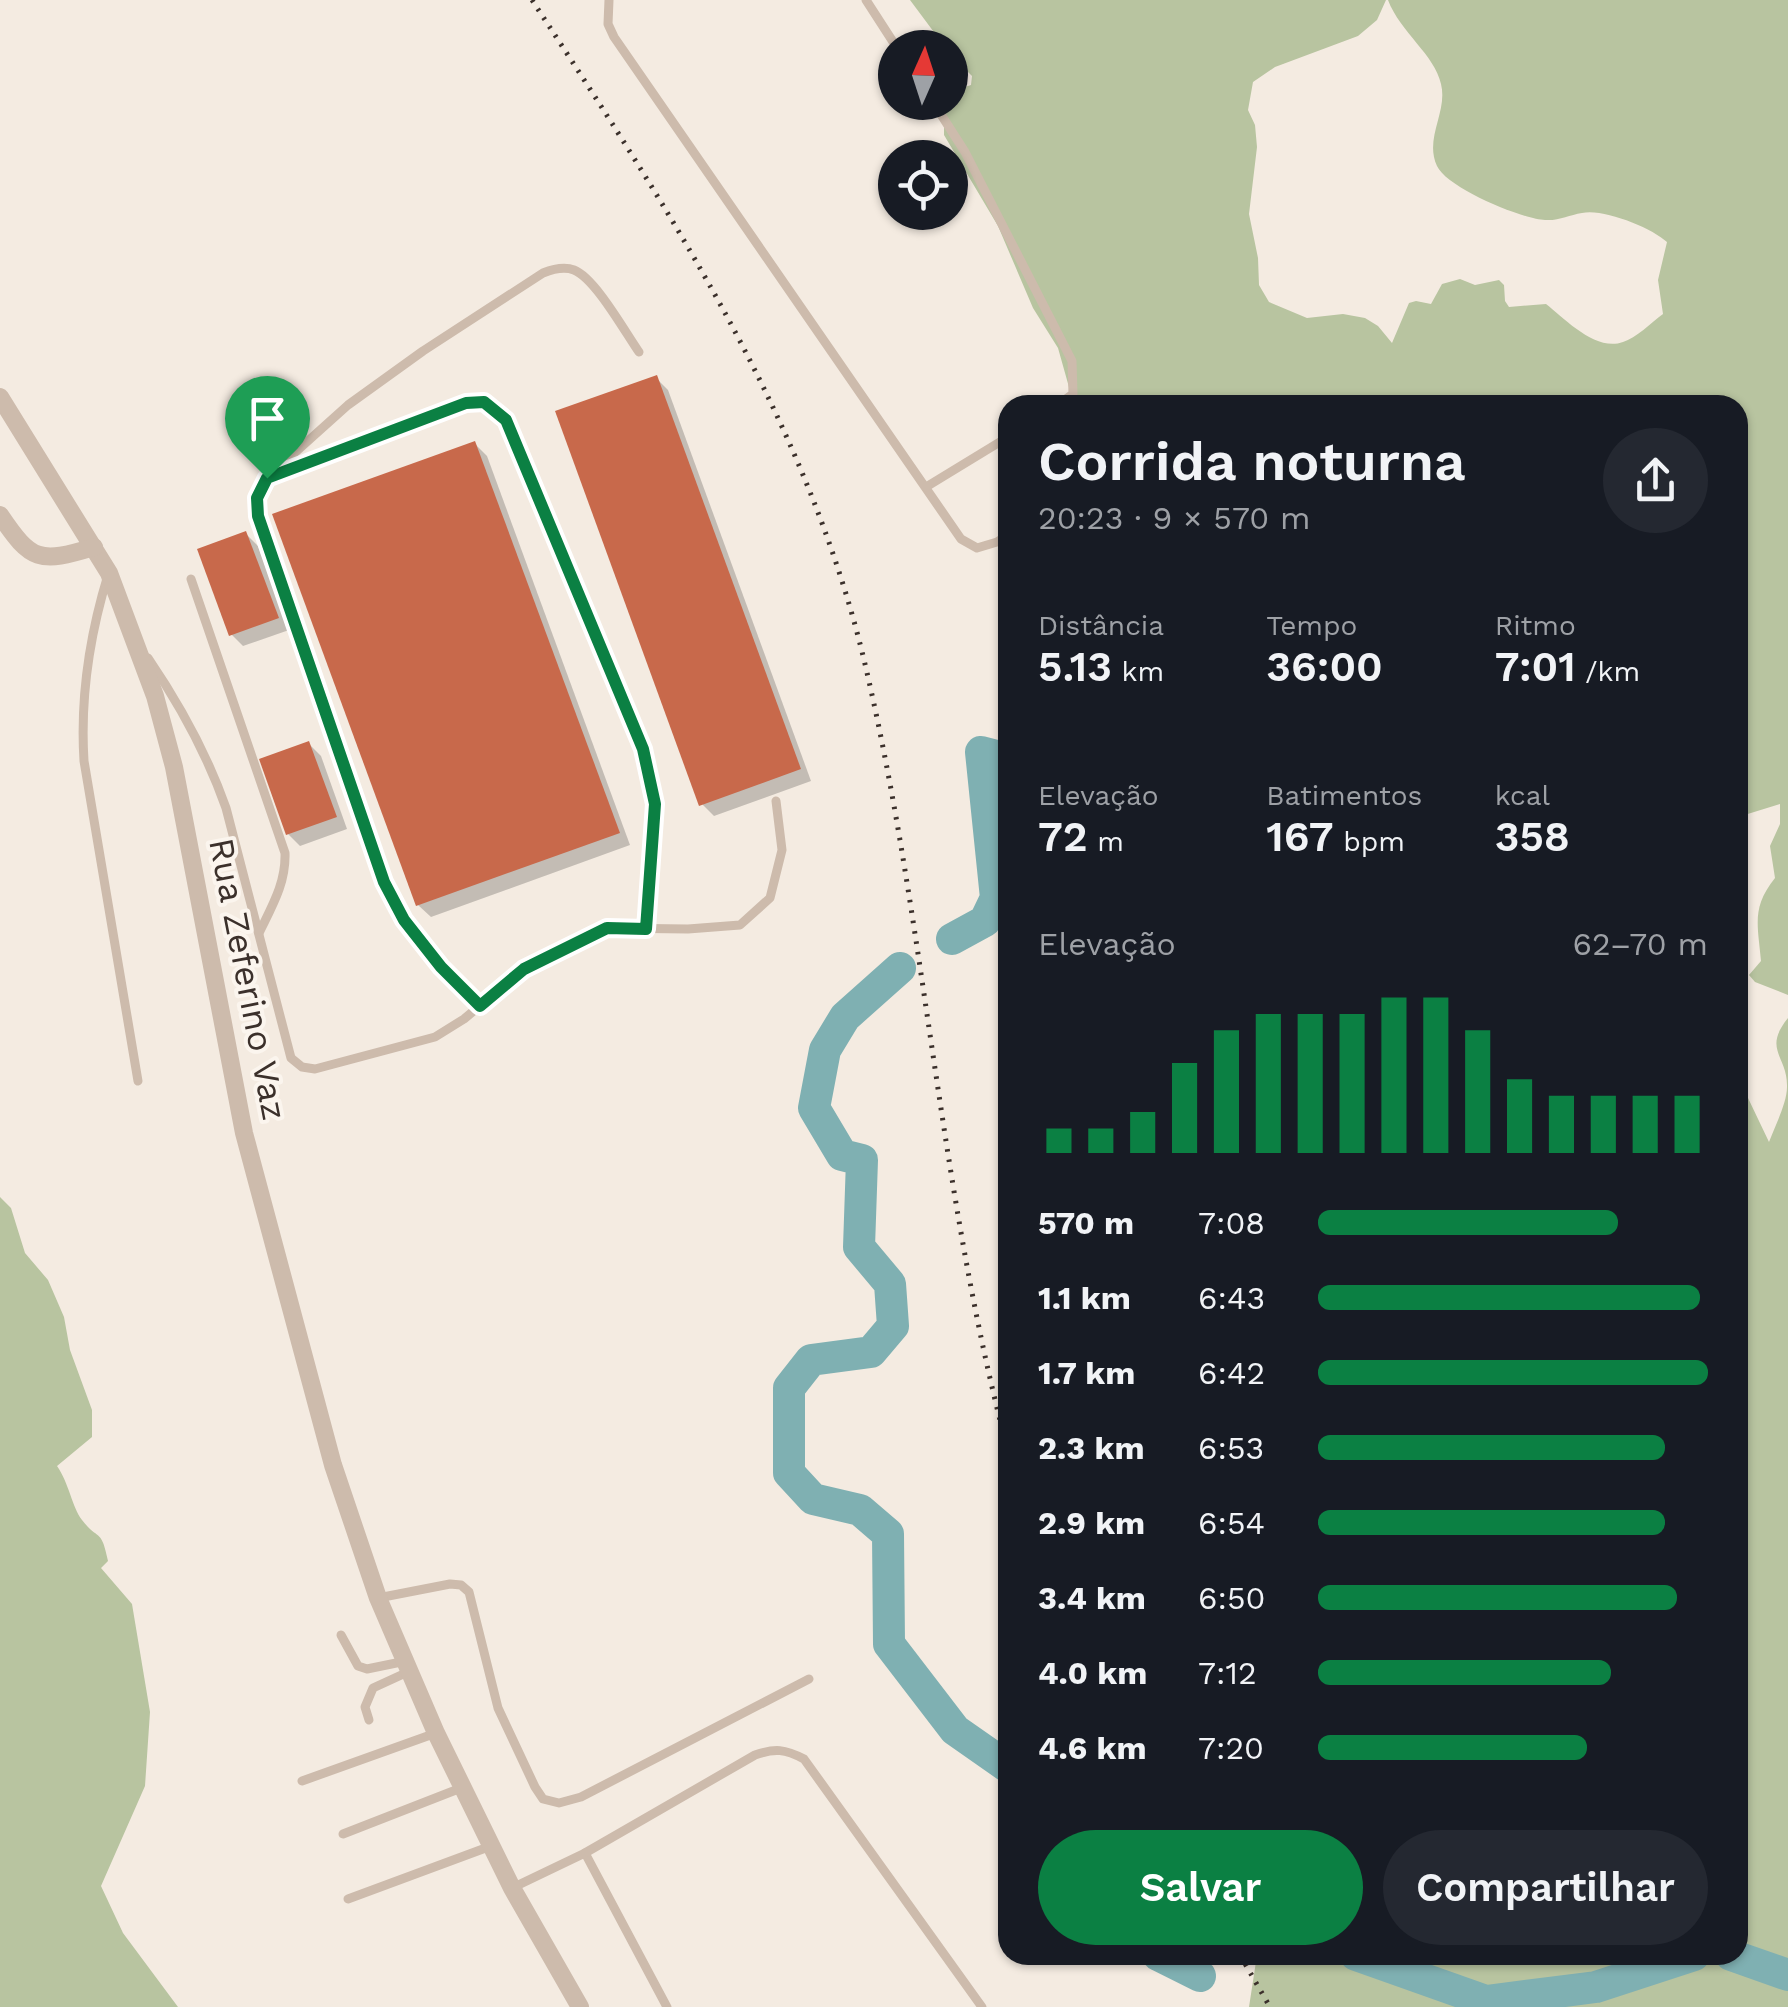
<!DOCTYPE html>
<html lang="pt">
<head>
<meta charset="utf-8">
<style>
  :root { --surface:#171b24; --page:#242831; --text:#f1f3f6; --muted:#9ea1a6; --accent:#0b8043 }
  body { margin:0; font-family:"Work Sans",sans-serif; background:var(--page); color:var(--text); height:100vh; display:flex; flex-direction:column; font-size:38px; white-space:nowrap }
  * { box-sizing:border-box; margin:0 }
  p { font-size:32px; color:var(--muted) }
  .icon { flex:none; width:55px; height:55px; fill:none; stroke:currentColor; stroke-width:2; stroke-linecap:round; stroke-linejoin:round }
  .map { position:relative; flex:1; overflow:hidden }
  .details { position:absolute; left:998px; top:395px; width:750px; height:1570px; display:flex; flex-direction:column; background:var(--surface); border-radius:30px; box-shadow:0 2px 8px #0004 }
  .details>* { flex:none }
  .needle { width:65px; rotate:3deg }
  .fabs { position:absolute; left:878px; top:30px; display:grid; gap:20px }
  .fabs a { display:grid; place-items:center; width:90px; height:90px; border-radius:50%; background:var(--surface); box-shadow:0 2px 8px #0004; font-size:50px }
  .pin { position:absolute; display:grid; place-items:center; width:85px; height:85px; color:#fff; margin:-102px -42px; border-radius:50% 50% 50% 0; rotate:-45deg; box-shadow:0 0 10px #0007 }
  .pin .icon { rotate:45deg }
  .round { display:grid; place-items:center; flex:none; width:105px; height:105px; border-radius:52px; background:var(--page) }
  .headline { display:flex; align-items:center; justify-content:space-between; height:170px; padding:0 40px }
  h1 { font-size:55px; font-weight:600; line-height:75px }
  .figures { display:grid; grid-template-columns:repeat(3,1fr); gap:15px; height:170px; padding:10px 40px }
  .figures div { display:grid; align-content:center }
  .figures b { font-size:42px; font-weight:600 }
  .figures small { font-size:28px; font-weight:400 }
  .figures p { font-size:28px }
  .chart { height:280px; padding:20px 40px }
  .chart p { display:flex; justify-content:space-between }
  .chart svg { width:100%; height:180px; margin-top:10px; stroke:var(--accent); stroke-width:6 }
  .button { display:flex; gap:20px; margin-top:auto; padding:20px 40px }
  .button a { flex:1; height:115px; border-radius:60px; background:var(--accent); color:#fff; font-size:40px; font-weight:600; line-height:115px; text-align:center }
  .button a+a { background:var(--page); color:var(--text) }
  ul { padding:0 40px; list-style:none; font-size:32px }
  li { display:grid; grid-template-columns:160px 120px 1fr; align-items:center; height:75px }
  li i { height:25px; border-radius:12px; background:var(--accent) }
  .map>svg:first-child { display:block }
  .green { fill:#b8c4a0 }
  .shadow { fill:#0003 }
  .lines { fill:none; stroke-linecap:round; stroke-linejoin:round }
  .river { stroke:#7fb0b2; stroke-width:32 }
  .building { fill:#c8694b }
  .service { stroke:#cdbbac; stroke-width:9 }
  .minor { stroke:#cdbbac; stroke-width:18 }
  .rail { stroke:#3b302b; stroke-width:5; stroke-dasharray:2.5 8; stroke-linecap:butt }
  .route-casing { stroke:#fff; stroke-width:20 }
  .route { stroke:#0b8043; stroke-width:12 }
  .labels { text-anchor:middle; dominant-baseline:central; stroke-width:8; stroke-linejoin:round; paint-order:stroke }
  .street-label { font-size:35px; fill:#3b302b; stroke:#fbf5ee }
</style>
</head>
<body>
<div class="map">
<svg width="1788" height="2007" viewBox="0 0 1788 2007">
  <rect width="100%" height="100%" fill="#f4ebe1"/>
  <g class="green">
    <path d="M910 0H1386L1377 20 1358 36 1275 67 1253 82 1248 110 1255 125 1257 147 1249 214 1258 258 1259 285 1269 302 1307 318 1343 314 1365 318 1378 326 1392 343 1409 303 1416 301 1431 304 1442 284 1460 279 1475 285 1499 280 1504 285 1505 301 1509 307 1546 304C1565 319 1596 352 1623 342 1636 338 1651 323 1663 314L1658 280 1667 242C1652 228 1603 208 1582 213 1569 215 1559 221 1545 220 1522 219 1447 188 1437 166 1424 138 1448 112 1441 84 1435 55 1400 32 1388 0H1788V995L1755 982 1749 975 1761 961C1758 925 1751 908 1775 878L1770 846 1780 824V804L1738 817V405H1074L1058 348 1033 308 998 226 944 135V103L950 102V92L971 85 972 76 950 54V48L945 47Z"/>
    <path d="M1788 1018V2007H1249L1257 1955H1738V1077L1769 1142C1775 1126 1787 1103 1787 1087 1788 1056 1762 1050 1788 1018Z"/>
    <path d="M0 1197 11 1208 25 1253 48 1280 64 1317 70 1350 92 1410V1437L57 1466C69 1483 72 1507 82 1520 99 1542 101 1527 108 1561L101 1568 132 1604 150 1712 145 1786 101 1886 123 1933 178 2007H0Z"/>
  </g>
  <g class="shadow">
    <path d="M656 378 668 390 811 781 714 816 702 804Z"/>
    <path d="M475 444 487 456 630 845 431 917 418 905Z"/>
    <path d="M246 534 258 546 289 630 243 646 231 634Z"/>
    <path d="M309 744 321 756 347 829 300 846 288 834Z"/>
  </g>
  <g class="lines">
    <g class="river">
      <path d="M952 939 985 921 996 898 981 752 1008 759"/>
      <path d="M900 968 845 1017 825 1050 814 1108 842 1155 862 1160 859 1247 890 1284 893 1326 871 1352 811 1360 789 1388V1473L813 1499 860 1510 888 1534 889 1644 955 1730 1008 1767"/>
      <path d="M1158 1955 1200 1976"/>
      <path d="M1356 1955 1486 2001 1596 1987 1694 1955"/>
      <path d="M1731 1955 1788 1975"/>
    </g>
  </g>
  <g class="building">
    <path d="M657 375 801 769 699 806 555 411Z"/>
    <path d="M475 441 620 833 416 906 272 514Z"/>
    <path d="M246 531 279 618 229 636 197 549Z"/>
    <path d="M309 741 337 817 286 835 259 759Z"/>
  </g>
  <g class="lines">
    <g class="service">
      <path d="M609 0 608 24 614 37 961 539 977 548 997 542 1008 535"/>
      <path d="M866 0 897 48"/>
      <path d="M933 102 965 152 1072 361 1073 394 1058 405"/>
      <path d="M270 475 348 405 423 351 543 273C553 269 564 266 574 270 595 278 625 332 639 352"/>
      <path d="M926 487 1008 437"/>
      <path d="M108 575C89 637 80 697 84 761L138 1081"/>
      <path d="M191 579 285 853C286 883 272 906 259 933"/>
      <path d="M148 658C180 705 207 754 226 808L291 1058 302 1067 315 1069 435 1037 464 1019 524 969 607 928 688 929 740 925 770 898 782 850 776 801"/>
      <path d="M480 1006C442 968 410 930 384 882L258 516 257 499 267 478 466 403 484 402 507 420 643 749 655 804 646 929"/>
      <path d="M378 1598 450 1584 461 1585 469 1592 498 1708 535 1787 543 1799 559 1803 581 1797 809 1679"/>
      <path d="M341 1635 358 1666 367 1669 406 1661"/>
      <path d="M369 1720 365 1707 373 1688 410 1671"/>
      <path d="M302 1781 436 1733"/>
      <path d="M343 1834 461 1788"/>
      <path d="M585 1853 667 2007"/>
      <path d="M512 1888 585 1853 755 1755C775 1748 785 1749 804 1759L982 2007"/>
      <path d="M348 1899 491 1846"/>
    </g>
    <g class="minor">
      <path d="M0 397 109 573 155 696 174 767 244 1133 333 1465 378 1598 436 1733 512 1888 580 2007"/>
      <path d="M0 515C31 561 39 564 94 547"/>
    </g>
    <g class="rail">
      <path d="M532 0C668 208 807 419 865 664 926 924 939 1193 1008 1451"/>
      <path d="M1240 1955 1270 2007"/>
    </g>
  </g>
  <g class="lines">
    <defs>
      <path id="route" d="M484 402 506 420 643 749 655 804 646 929 607 928 524 969 480 1006 441 967 404 920 384 882 258 516 257 498 267 478 466 403Z"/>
    </defs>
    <use href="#route" class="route-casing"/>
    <use href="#route" class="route"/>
  </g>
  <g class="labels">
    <g class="street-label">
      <text transform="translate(248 979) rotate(79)">Rua Zeferino Vaz</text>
    </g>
  </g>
</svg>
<div class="fabs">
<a><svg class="needle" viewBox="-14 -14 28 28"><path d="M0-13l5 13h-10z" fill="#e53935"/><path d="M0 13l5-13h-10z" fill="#9ea1a6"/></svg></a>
<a><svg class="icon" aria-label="locate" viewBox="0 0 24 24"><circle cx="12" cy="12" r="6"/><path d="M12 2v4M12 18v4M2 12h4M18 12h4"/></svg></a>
</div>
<div class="pin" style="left:267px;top:478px;background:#1e9e55"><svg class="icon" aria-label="arrive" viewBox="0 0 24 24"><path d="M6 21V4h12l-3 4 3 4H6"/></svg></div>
<section class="details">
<div class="headline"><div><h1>Corrida noturna</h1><p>20:23 · 9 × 570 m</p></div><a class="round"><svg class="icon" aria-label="share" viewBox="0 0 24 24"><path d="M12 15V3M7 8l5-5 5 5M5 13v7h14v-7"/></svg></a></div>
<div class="figures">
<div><p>Distância</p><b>5.13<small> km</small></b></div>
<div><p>Tempo</p><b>36:00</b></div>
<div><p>Ritmo</p><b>7:01<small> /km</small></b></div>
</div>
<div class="figures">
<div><p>Elevação</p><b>72<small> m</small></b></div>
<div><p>Batimentos</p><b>167<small> bpm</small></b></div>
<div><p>kcal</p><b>358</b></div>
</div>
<div class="chart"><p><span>Elevação</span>62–70 m</p>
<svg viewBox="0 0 160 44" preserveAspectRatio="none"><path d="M5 44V38M15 44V38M25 44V34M35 44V22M45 44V14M55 44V10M65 44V10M75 44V10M85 44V6M95 44V6M105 44V14M115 44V26M125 44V30M135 44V30M145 44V30M155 44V30"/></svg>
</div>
<ul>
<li><b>570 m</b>7:08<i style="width:77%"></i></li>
<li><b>1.1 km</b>6:43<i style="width:98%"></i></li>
<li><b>1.7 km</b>6:42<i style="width:100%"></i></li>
<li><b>2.3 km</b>6:53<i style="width:89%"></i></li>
<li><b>2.9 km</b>6:54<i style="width:89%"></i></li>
<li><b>3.4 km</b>6:50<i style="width:92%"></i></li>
<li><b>4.0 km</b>7:12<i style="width:75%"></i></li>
<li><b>4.6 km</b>7:20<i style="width:69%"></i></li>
</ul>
<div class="button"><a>Salvar</a><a>Compartilhar</a></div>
</section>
</div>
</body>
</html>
